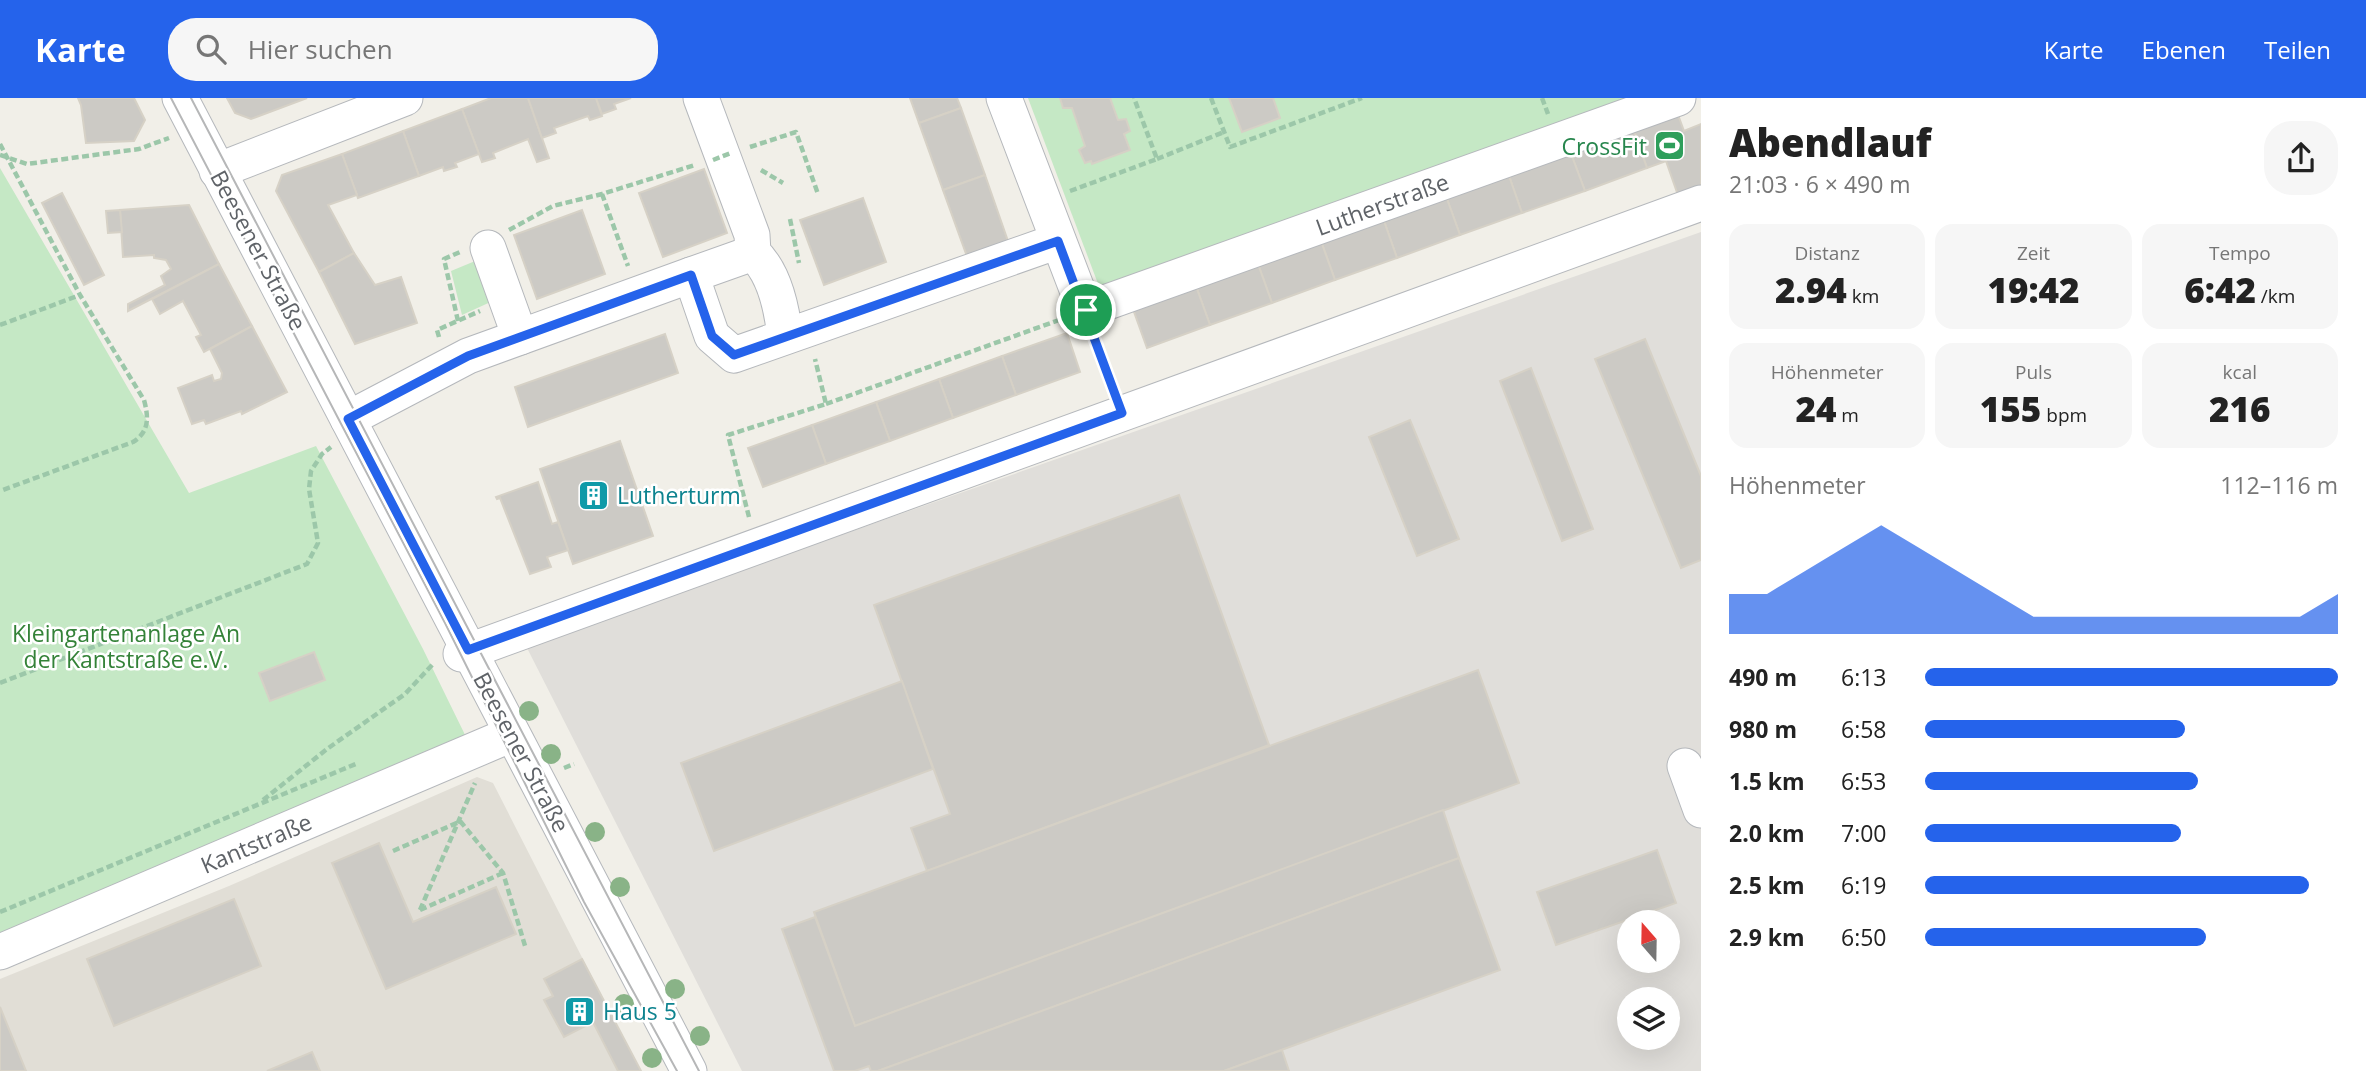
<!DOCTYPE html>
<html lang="de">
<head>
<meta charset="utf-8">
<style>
  :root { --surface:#fff; --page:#f6f6f6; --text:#222; --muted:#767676; --accent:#2563eb }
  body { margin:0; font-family:"Open Sans",sans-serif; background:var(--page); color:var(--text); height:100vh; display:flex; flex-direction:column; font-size:26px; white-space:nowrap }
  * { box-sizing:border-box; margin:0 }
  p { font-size:23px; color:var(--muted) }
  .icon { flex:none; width:38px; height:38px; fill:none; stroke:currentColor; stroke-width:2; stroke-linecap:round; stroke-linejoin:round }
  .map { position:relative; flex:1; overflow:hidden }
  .panel { display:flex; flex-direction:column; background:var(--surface); width:665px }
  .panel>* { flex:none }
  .needle { width:46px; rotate:340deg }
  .controls { position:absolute; left:1617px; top:812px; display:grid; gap:14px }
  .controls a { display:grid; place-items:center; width:63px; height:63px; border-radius:50%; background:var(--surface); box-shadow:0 7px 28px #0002; font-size:35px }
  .pin { position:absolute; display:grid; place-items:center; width:60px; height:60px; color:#fff; margin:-30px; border:4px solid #fff; border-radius:50%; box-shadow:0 2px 7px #0007 }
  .round { display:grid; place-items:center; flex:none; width:74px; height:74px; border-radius:28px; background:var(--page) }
  .summary { display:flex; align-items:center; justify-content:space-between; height:119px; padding:0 28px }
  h1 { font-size:38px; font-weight:800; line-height:52px }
  .figures { display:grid; grid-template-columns:repeat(3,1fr); gap:10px; height:119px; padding:7px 28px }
  .figures div { display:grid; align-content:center; border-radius:18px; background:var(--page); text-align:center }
  .figures b { font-size:35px; font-weight:800 }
  .figures small { font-size:19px; font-weight:400 }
  .figures p { font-size:19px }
  .chart { height:196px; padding:14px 28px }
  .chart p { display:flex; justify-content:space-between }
  .chart svg { width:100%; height:126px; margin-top:7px; fill:var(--accent); opacity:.7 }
  ul { padding:0 28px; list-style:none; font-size:23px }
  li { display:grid; grid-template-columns:112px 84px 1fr; align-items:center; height:52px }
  li i { height:18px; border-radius:9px; background:var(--accent) }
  header { display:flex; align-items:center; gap:42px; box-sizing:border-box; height:98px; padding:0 35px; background:var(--accent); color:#fff }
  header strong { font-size:33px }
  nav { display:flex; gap:38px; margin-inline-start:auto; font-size:24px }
  .search { width:490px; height:63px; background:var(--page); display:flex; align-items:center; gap:18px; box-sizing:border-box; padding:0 24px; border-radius:28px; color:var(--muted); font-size:26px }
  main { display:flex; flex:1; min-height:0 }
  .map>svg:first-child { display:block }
  .industrial { fill:#e0deda; fill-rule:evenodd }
  .education { fill:#e1ded6 }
  .green { fill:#c5e8c5 }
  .building { fill:#cccac5; stroke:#d6d1c6; stroke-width:2 }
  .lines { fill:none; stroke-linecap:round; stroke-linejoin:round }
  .minor-casing { stroke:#b5b8bc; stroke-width:37 }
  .path { stroke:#9cc7a9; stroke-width:4.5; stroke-dasharray:7 3.5; stroke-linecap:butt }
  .minor { stroke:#fff; stroke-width:35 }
  .tram { stroke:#b6b7b8; stroke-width:2 }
  .path-bridge { stroke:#9cc7a9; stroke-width:4.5; stroke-dasharray:7 3.5; stroke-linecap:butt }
  .tree { fill:#89b387 }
  .route-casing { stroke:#fff; stroke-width:14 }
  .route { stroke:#2563eb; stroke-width:9 }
  .labels { text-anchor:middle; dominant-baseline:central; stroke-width:5; stroke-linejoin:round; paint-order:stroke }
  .leisure-label { font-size:23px; fill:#27864d; stroke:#fff; text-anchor:end }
  .street-label { font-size:23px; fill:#5f6368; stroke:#fff }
  .culture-label { font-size:23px; fill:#0d838f; stroke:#fff; text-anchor:start }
  .park-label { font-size:23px; fill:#348238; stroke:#fff }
</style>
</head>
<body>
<header>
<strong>Karte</strong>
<div class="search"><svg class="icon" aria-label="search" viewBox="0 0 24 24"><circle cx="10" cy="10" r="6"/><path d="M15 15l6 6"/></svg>Hier suchen</div>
<nav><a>Karte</a><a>Ebenen</a><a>Teilen</a></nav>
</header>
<main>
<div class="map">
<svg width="1701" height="973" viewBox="0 0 1701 973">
  <rect width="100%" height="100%" fill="#f1efe8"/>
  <path class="industrial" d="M1701 134V973H742L526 548ZM1629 824H1668V863H1629ZM1629 901H1668V940H1629Z"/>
  <path class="education" d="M477 679 493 685 640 973H0V881L229 788Z"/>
  <g class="green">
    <path d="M1028 0H1652L1103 199Z"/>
    <path d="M0 70 189 395 316 348 423 551 469 645 0 841Z"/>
    <path d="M480 161 495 202 462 217 451 173Z"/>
  </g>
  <g class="building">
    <path d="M78 0H134L145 22 134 43 86 45 81 7Z"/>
    <path d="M227 0H307L251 21 235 15Z"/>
    <path d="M491 0H528L549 60 537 64 528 41 493 55 495 60 482 64 462 11Z"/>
    <path d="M528 0H596L602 18 590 22 588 18 554 30 556 35 542 40Z"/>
    <path d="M596 0H631L614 6 616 11 602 16Z"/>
    <path d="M910 0H957L961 10 919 25Z"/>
    <path d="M1060 0H1110L1118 22 1126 21 1130 33 1124 36 1130 52 1092 66 1091 63 1085 65 1079 52 1085 48 1072 10H1063Z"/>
    <path d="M1229 0H1273L1280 20 1242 34Z"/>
    <path d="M961 10 985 77 943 92 919 25Z"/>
    <path d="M462 11 479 56 455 65 457 69 444 73 443 69 419 78 403 33Z"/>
    <path d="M1677 14 1684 33 1701 26V95L1680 103 1666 63 1647 70 1633 30Z"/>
    <path d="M1633 30 1647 70 1585 93 1570 53Z"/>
    <path d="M403 33 419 78 358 100 342 56Z"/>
    <path d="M1570 53 1585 93 1522 115 1508 75Z"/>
    <path d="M342 56 357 97 328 107 354 155 319 174 276 93 282 77Z"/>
    <path d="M704 71 727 135 663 159 639 95Z"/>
    <path d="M1508 75 1522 115 1460 137 1446 98Z"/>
    <path d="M985 77 1010 149 969 164 943 92Z"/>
    <path d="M62 95 104 177 84 187 42 105Z"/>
    <path d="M1446 98 1460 137 1397 160 1383 120Z"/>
    <path d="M863 100 886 164 824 187 800 122Z"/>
    <path d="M189 107 219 166 128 213V206L165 187 161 178 171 171 166 162 154 160V157L123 159 120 112Z"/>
    <path d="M120 112 122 134 108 135 106 113Z"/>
    <path d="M582 112 605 176 537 201 514 137Z"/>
    <path d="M1383 120 1397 160 1335 182 1321 143Z"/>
    <path d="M1321 143 1335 182 1272 205 1258 166Z"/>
    <path d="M354 155 375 187 401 179 417 225 355 246 319 174Z"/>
    <path d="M219 166 252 228 204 254 196 239 201 237 183 203 160 216 152 201Z"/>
    <path d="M1258 166 1272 205 1210 227 1196 188Z"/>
    <path d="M1196 188 1210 227 1147 250 1133 211Z"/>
    <path d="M252 228 287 294 242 316 241 313 206 326 204 322 192 326 178 290 212 277 214 283 221 281 222 275 210 251Z"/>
    <path d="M1067 235 1080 274 1016 297 1002 258Z"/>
    <path d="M665 236 678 275 528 329 515 289Z"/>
    <path d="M1645 241 1701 378V462L1681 470 1595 261Z"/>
    <path d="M1002 258 1016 297 953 320 939 281Z"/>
    <path d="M1531 270 1593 431 1562 443 1500 283Z"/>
    <path d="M939 281 953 320 890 343 876 304Z"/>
    <path d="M876 304 890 343 826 366 812 327Z"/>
    <path d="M1410 322 1459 441 1417 458 1369 339Z"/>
    <path d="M812 327 826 366 763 389 748 350Z"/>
    <path d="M620 343 653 438 573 466 540 371Z"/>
    <path d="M538 384 552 426 558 424 568 452 547 459 551 469 530 476 500 400 497 401 496 399Z"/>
    <path d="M1179 397 1269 647 927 773 911 730 950 716 874 507Z"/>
    <path d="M314 554 325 582 270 603 259 575Z"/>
    <path d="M1478 572 1519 685 855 928 814 814Z"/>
    <path d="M902 583 933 671 714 753 681 665Z"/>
    <path d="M1443 712 1459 760 878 973H871L869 968 855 973H834L782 831 815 819 855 928Z"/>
    <path d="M379 745 413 824 496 789 516 836 386 891 332 765Z"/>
    <path d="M1657 752 1676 805 1556 847 1537 794Z"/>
    <path d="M1459 760 1500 872 1224 973H878Z"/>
    <path d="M234 801 261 868 114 928 87 861Z"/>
    <path d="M582 861 641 973H618L593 924 564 939 544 902 553 898 544 881Z"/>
    <path d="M0 909 26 973H0Z"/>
    <path d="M1282 952 1289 973H1224Z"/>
    <path d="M312 954 320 973H267Z"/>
  </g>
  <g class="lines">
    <defs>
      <g id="minor">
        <path d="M180 0 689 973"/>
        <path d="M701 0 752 137 753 155"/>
        <path d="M1004 0 1085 212 1678 0"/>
        <path d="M217 73 405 0"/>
        <path d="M488 150 520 239"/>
        <path d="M785 239C782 211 774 174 753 155L691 177 712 238 734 257 1058 143"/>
        <path d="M348 321 468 258 691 177"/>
        <path d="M461 556 1701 105"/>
        <path d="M1685 668 1701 712"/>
        <path d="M0 854 512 636"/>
      </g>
    </defs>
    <use href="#minor" class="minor-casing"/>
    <g class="path">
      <path d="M1211 0 1230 49 1362 0"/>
      <path d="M1542 0 1548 16"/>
      <path d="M0 46 80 197 144 302C149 320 149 334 133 344L0 393"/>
      <path d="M750 49 796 34 818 96"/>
      <path d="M0 57 27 66 139 51 169 40"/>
      <path d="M1157 61 1224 34"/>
      <path d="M761 72 783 85"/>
      <path d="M1070 93 1157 61 1134 0"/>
      <path d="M602 96 628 168"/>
      <path d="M790 121 799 165"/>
      <path d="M509 132 553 108 602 96 695 67"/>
      <path d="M458 223 444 161 460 154"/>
      <path d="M0 227 80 197"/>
      <path d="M439 239 437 232 480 213"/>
      <path d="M1095 240 1113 288"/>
      <path d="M826 306 1059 222"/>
      <path d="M749 419 728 337 826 306 815 261"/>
      <path d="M0 585 307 466 318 445 309 391 311 373 322 356 331 349"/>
      <path d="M564 670 574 666"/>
      <path d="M263 702 327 651 405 596 433 566"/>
      <path d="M460 723 503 775 526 851"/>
      <path d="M393 753 459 724"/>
      <path d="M420 812 475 685"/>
      <path d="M420 812 503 775"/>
      <path d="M0 814 358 665"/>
    </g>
    <use href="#minor" class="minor"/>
    <g class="tram">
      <path d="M171 0 445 525 584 804 677 973"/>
      <path d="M191 0 699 973"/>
    </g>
    <path class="path-bridge" d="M713 62 731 55"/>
  </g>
  <g class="tree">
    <circle cx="529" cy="613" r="10"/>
    <circle cx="551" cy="656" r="10"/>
    <circle cx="595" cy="734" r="10"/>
    <circle cx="620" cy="789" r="10"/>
    <circle cx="675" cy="891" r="10"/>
    <circle cx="624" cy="906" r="10"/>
    <circle cx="700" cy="938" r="10"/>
    <circle cx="652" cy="960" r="10"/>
  </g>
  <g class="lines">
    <defs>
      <path id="route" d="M1058 143 1122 315 468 552 348 321 468 258 691 177 712 238 734 257Z"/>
    </defs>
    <use href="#route" class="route-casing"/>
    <use href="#route" class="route"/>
  </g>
  <defs>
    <symbol id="stadium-square" viewBox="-11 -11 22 22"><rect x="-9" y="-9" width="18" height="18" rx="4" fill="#2e9e5b" stroke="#fff"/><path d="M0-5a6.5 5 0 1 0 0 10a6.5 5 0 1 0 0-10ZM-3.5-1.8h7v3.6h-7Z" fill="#fff"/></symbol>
    <symbol id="building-square" viewBox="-11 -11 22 22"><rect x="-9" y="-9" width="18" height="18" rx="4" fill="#0f9aa8" stroke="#fff"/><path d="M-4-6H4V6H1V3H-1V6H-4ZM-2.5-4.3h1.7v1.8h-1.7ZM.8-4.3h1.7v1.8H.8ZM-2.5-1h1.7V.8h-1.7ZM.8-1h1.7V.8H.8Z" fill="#fff"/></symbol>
  </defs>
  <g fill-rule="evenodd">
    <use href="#stadium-square" x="1652" y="30" width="35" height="35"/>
    <use href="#building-square" x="576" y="380" width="35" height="35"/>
    <use href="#building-square" x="562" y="896" width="35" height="35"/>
  </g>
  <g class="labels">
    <g class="leisure-label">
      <text x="1647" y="48">CrossFit</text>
    </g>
    <g class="street-label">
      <text transform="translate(1382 106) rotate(-20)">Lutherstraße</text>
      <text transform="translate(259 152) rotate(62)">Beesener Straße</text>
      <text transform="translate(522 654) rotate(62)">Beesener Straße</text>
      <text transform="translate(256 745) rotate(-23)">Kantstraße</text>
    </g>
    <g class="culture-label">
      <text x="617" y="397">Lutherturm</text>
      <text x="603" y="913">Haus 5</text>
    </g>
    <g class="park-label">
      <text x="126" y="535">Kleingartenanlage An<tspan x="126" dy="26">der Kantstraße e.V.</tspan></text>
    </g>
  </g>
</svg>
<div class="controls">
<a><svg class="needle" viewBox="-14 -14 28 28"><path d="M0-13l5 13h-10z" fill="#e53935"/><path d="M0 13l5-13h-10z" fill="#767676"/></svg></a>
<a><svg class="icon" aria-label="layers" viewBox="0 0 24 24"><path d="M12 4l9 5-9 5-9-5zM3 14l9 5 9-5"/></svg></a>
</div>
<div class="pin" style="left:1086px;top:212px;background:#1e9e55"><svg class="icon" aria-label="arrive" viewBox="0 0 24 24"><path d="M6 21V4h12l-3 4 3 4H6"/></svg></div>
</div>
<section class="panel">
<div class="summary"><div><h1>Abendlauf</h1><p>21:03 · 6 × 490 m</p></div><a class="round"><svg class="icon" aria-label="share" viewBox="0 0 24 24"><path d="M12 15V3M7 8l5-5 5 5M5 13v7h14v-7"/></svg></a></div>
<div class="figures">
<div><p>Distanz</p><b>2.94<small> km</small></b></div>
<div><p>Zeit</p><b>19:42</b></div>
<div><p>Tempo</p><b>6:42<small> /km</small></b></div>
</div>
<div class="figures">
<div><p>Höhenmeter</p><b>24<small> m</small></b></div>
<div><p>Puls</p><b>155<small> bpm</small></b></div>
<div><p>kcal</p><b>216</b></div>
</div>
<div class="chart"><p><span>Höhenmeter</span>112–116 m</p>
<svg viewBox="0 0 160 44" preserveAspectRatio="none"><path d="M0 44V30L10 30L20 22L30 14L40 6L50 14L60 22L70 30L80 38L90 38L100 38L110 38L120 38L130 38L140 38L150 38L160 30V44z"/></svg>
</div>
<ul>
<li><b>490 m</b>6:13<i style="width:100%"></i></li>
<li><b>980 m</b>6:58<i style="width:63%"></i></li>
<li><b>1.5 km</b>6:53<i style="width:66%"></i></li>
<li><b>2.0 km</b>7:00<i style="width:62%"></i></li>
<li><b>2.5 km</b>6:19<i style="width:93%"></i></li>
<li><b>2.9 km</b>6:50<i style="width:68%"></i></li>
</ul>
</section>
</main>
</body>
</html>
